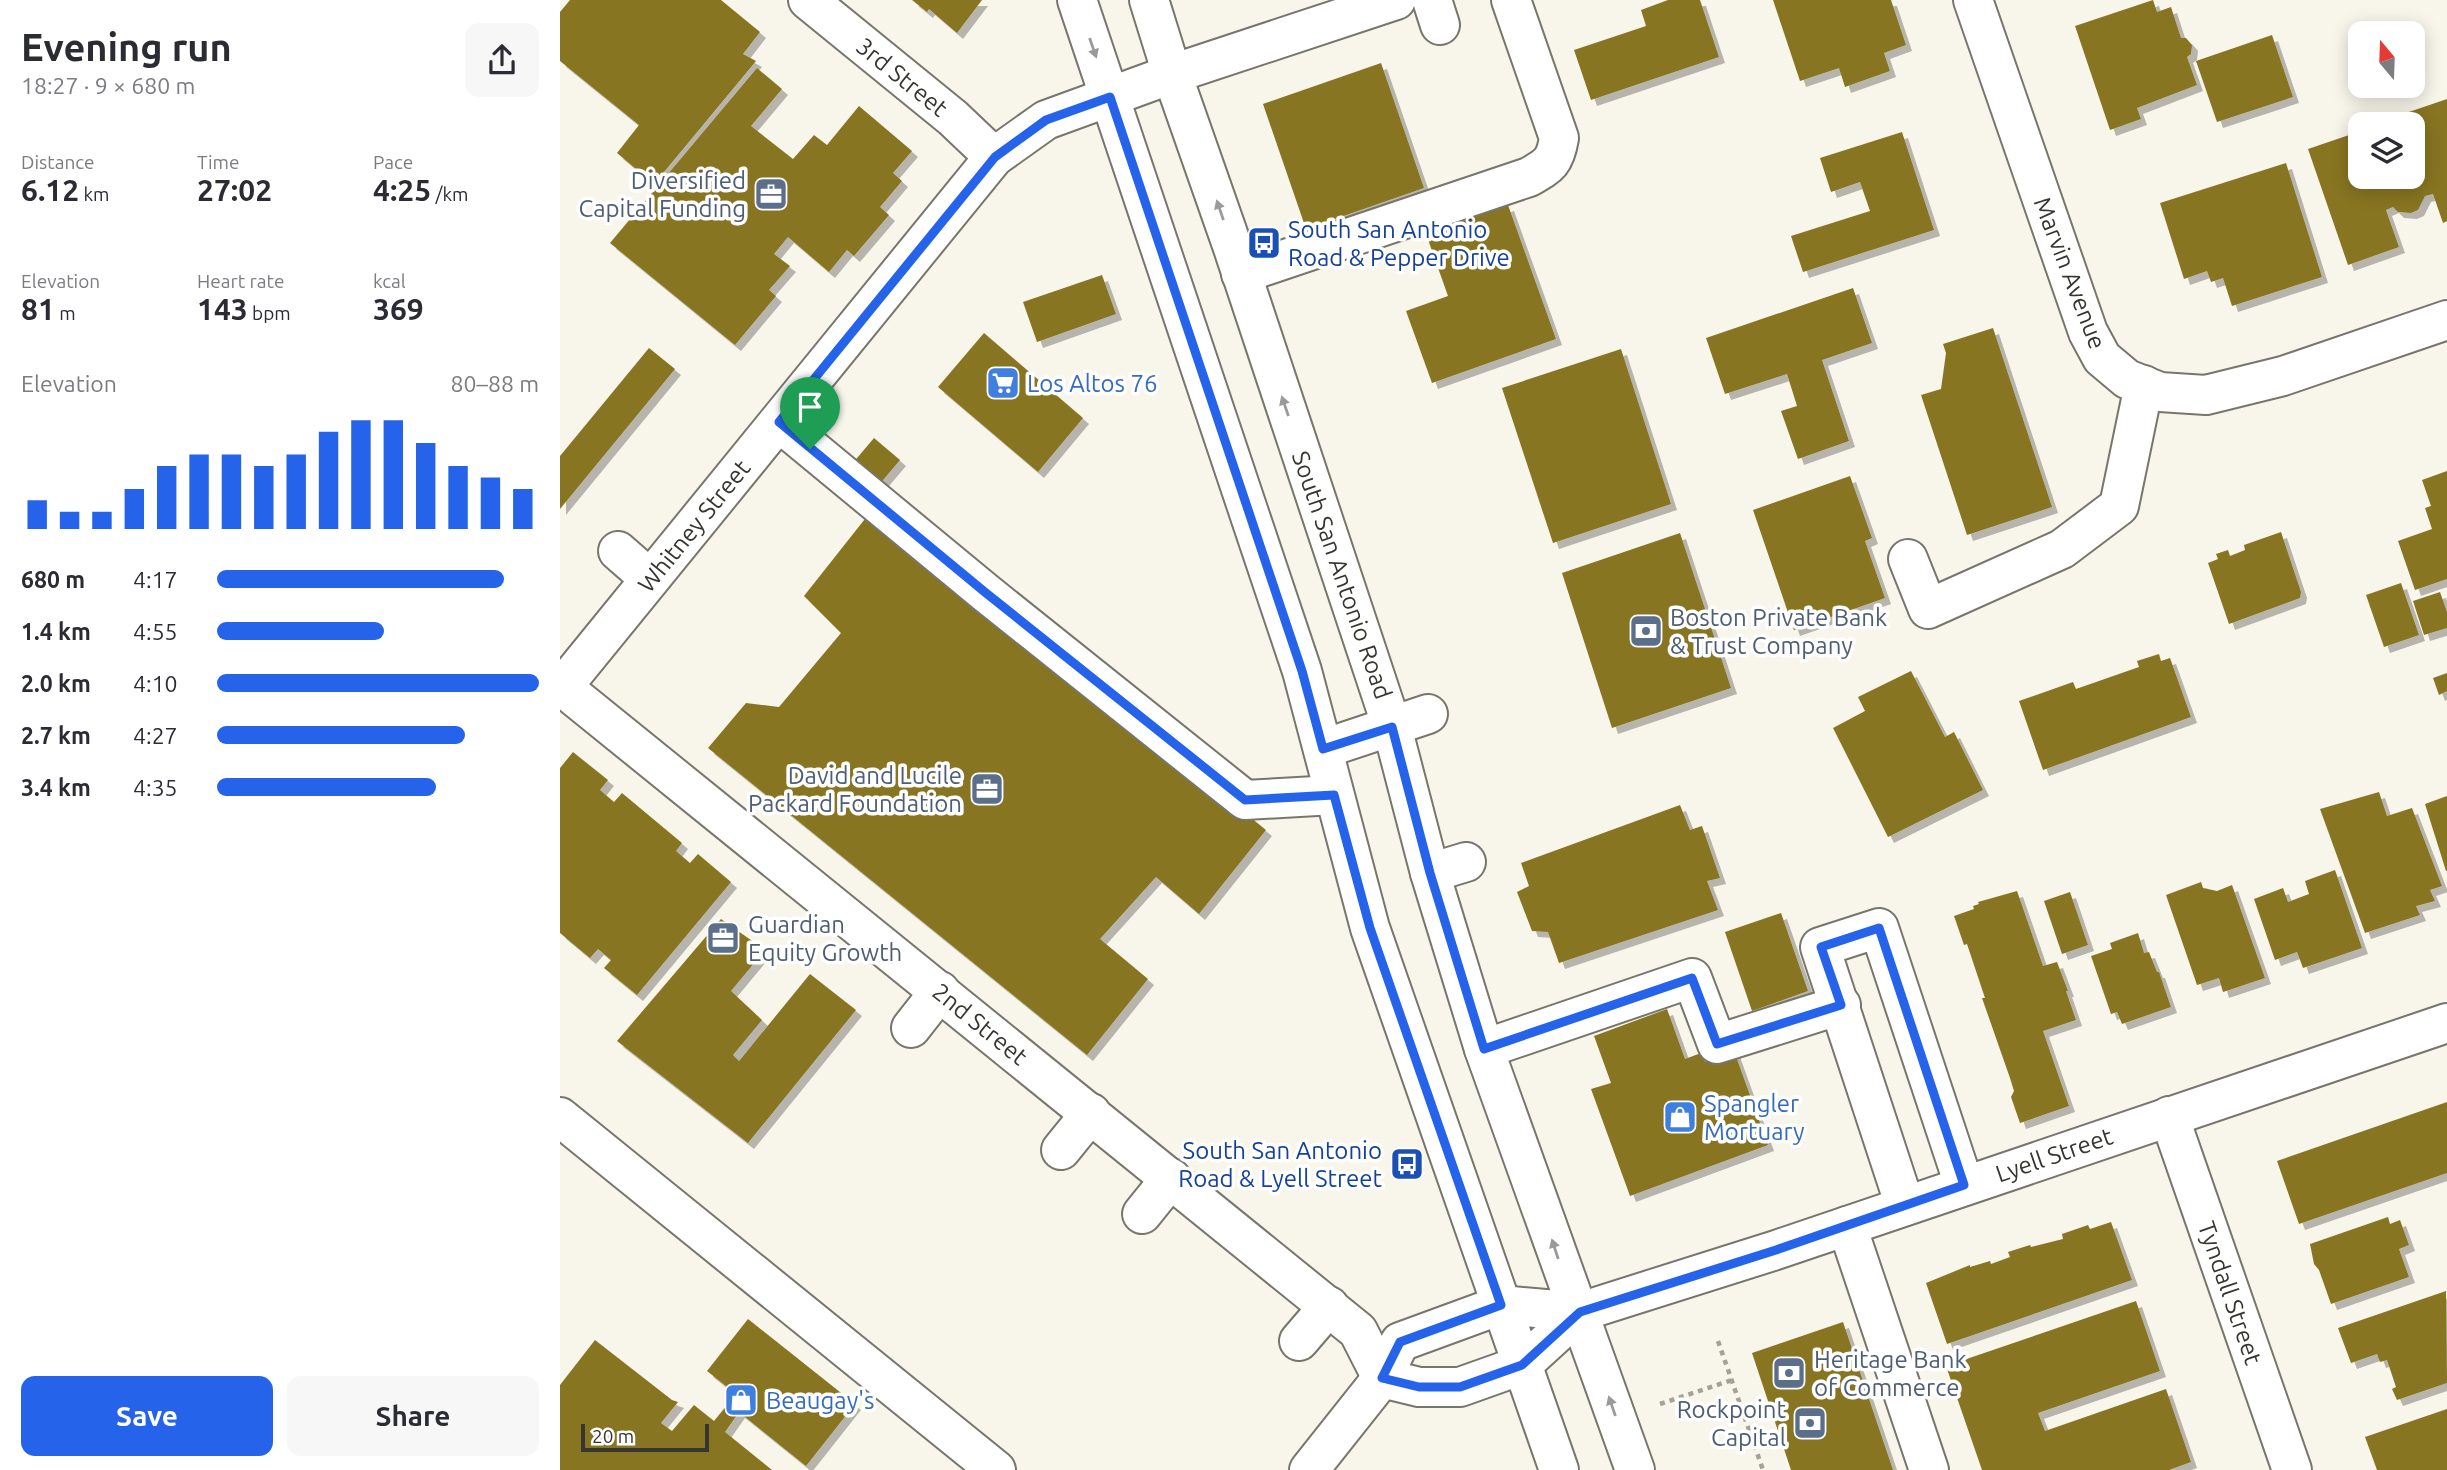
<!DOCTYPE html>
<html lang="en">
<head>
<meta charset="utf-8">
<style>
  :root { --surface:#fff; --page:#f7f7f7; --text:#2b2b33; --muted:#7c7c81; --accent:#2563eb }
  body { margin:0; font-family:Ubuntu,sans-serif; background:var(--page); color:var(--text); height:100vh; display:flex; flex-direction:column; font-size:26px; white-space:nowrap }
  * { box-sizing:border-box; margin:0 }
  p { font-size:23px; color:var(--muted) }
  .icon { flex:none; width:38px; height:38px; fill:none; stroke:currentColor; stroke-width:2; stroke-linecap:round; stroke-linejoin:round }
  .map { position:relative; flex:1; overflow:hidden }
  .panel { display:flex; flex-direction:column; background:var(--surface); width:560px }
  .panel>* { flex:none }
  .needle { width:46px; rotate:341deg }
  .tools { position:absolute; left:1788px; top:21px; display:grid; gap:14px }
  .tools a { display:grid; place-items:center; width:77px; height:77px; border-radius:14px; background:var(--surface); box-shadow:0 4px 18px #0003; font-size:35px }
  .scale { position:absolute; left:21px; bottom:18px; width:128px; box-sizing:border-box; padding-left:7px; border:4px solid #363530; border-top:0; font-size:19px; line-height:24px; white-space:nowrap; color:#363530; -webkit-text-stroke:5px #fff; paint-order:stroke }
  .pin { position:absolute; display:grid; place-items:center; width:60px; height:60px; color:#fff; margin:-72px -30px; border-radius:50% 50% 50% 0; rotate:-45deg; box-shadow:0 0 7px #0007 }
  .pin .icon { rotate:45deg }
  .round { display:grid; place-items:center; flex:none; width:74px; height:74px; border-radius:14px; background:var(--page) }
  .summary { display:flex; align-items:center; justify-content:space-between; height:119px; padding:0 21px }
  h1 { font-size:38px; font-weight:700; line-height:52px }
  .metrics { display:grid; grid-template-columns:repeat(3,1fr); gap:10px; height:119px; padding:7px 21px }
  .metrics div { display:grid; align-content:center }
  .metrics b { font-size:30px; font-weight:700 }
  .metrics small { font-size:19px; font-weight:400 }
  .metrics p { font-size:19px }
  .chart { height:196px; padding:14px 21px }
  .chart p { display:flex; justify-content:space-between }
  .chart svg { width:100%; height:126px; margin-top:7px; stroke:var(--accent); stroke-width:6 }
  .primary-button { display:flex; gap:14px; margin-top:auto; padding:14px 21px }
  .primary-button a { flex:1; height:80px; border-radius:14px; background:var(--accent); color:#fff; font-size:28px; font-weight:700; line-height:80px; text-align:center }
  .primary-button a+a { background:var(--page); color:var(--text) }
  ul { padding:0 21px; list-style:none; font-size:23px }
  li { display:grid; grid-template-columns:112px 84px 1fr; align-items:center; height:52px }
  li i { height:18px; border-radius:9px; background:var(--accent) }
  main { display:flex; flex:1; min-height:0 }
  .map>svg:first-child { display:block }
  .building { fill:#887523; filter:url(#shadow) }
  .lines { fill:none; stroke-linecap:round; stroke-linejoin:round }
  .minor-casing { stroke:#78766c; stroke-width:42 }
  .major-casing { stroke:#78766c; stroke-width:42 }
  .path { stroke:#a3a199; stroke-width:4.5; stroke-dasharray:5 5; stroke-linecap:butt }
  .minor { stroke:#fff; stroke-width:38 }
  .major { stroke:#fff; stroke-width:38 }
  .oneway { fill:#9a9a98 }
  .route-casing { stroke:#fff; stroke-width:14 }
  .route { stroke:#2563eb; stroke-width:9 }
  .labels { text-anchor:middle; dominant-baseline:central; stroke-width:7; stroke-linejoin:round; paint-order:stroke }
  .street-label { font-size:24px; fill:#363530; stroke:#fff }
  .service-label { font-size:24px; fill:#4e5e75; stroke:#fff; text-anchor:end }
  .transit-label { font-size:24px; fill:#164399; stroke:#fff; text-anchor:start }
  .shop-label { font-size:24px; fill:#366cbe; stroke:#fff; text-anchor:start }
</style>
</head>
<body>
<main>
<section class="panel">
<div class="summary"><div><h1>Evening run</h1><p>18:27 · 9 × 680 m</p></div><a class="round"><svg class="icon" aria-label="share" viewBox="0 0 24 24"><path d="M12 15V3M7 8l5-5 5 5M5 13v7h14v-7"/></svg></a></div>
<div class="metrics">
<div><p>Distance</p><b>6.12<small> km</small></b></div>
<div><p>Time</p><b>27:02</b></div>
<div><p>Pace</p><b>4:25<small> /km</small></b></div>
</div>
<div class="metrics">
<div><p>Elevation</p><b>81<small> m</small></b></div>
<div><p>Heart rate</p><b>143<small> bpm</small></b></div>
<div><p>kcal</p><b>369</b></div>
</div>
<div class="chart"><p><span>Elevation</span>80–88 m</p>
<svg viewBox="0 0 160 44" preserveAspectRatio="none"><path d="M5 44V34M15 44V38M25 44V38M35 44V30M45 44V22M55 44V18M65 44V18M75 44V22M85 44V18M95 44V10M105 44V6M115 44V6M125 44V14M135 44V22M145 44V26M155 44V30"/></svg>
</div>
<ul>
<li><b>680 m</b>4:17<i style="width:89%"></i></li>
<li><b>1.4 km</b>4:55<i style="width:52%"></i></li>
<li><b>2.0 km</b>4:10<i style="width:100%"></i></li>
<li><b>2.7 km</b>4:27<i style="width:77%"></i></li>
<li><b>3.4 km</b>4:35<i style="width:68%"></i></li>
</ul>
<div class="primary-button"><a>Save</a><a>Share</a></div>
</section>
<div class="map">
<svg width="1887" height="1470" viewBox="0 0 1887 1470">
  <defs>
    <filter id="shadow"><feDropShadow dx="6" dy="6" stdDeviation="0" flood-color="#0004"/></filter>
  </defs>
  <rect width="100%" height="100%" fill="#f8f5ea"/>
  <g class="building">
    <path d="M10 0H161L200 32 183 54 196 61 94 184 57 153 79 125 0 61V12Z"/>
    <path d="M352 0H422L397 33 369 9 367 12Z"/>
    <path d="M1108 0H1140L1159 57 1031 100 1014 50 1086 26 1081 10Z"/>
    <path d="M1213 0H1331L1346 45 1324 53 1330 71 1285 87 1279 68 1240 81Z"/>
    <path d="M1593 0 1597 12 1611 7 1621 38H1626L1632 45 1631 54 1627 57 1637 85 1577 108 1581 119 1550 130 1515 26Z"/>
    <path d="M1712 35 1733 97 1657 122 1636 61Z"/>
    <path d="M821 63 864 188 746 229 703 104Z"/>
    <path d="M197 68 222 89 191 126 233 159 254 135 267 145 299 106 352 151 333 173 342 181 320 207 329 215 294 256 287 250 269 272 228 237 214 254 230 266 209 290 216 296 175 345 50 243Z"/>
    <path d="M1887 99V221L1883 223 1873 194 1865 196 1858 210 1851 213 1838 212 1833 207 1826 210 1839 247 1788 265 1748 149 1795 133 1801 147V177H1853V124H1849L1846 113Z"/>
    <path d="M1342 132 1374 230 1243 272 1231 236 1310 211 1300 182 1271 192 1260 158Z"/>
    <path d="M1726 163 1762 277 1672 306 1663 278 1651 282 1647 271 1624 279 1600 203Z"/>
    <path d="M948 205 996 339 872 383 846 311 888 296 866 234Z"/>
    <path d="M542 275 556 314 477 342 463 302Z"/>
    <path d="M1293 288 1312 343 1262 360 1289 441 1238 459 1221 411 1237 406 1227 374 1165 394 1146 338Z"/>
    <path d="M1433 328 1492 507 1407 535 1361 395 1381 389 1386 353 1383 344Z"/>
    <path d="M424 333 523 418 478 472 378 387Z"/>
    <path d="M89 348 115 369 0 509V456Z"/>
    <path d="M1061 349 1111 504 993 543 942 388Z"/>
    <path d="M314 438 340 460 318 486 292 464Z"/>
    <path d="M1887 471V579L1855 590 1838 541 1872 529 1865 508 1871 506 1862 480Z"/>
    <path d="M1290 476 1312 538 1305 541 1325 598 1234 630 1193 510Z"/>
    <path d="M312 510 706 830 639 914 596 877 540 939 588 979 527 1055 148 748 186 703 219 707 281 633 244 596Z"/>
    <path d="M1721 532 1741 592 1740 598 1669 624 1648 563 1658 559 1656 554 1668 550 1670 556 1685 550 1684 545Z"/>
    <path d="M1120 533 1171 688 1052 728 1002 573Z"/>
    <path d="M1841 583 1859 635 1824 647 1806 595Z"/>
    <path d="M1880 592 1887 612V628L1864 635 1853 601Z"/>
    <path d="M1599 654 1601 661 1610 658 1631 717 1483 770 1459 701 1513 682 1516 689 1579 667 1577 661Z"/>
    <path d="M1351 671 1385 737 1394 732 1423 790 1328 837 1273 728 1305 711 1298 697Z"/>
    <path d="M1887 673V691L1879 695 1873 678Z"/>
    <path d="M13 752 48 780 40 790 54 802 62 793 122 843 116 851 130 863 138 854 171 882 77 995 44 968 51 960 38 949 30 958 0 933V768Z"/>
    <path d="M1819 792 1827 816 1852 808 1882 886 1870 890 1875 901 1856 906 1860 915 1805 933 1760 809Z"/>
    <path d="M1887 796V871H1886L1865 804Z"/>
    <path d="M1120 805 1130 830 1142 826 1160 878 1147 881 1158 910 999 963 988 932 972 931 957 892 969 886 961 863Z"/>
    <path d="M1775 870 1802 948 1743 968 1737 952 1715 960 1694 899 1723 888 1728 902 1749 894 1745 881Z"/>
    <path d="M1641 882 1643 888 1657 891 1672 885 1705 978 1663 992 1659 978 1637 985 1606 895Z"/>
    <path d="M1457 891 1483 966 1497 962 1508 991H1506L1516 1020 1483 1031 1509 1106 1460 1123 1451 1097 1454 1091 1450 1078 1422 998H1425L1407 944 1404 945 1394 916 1414 909 1413 906 1419 904 1418 902Z"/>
    <path d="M1510 892 1528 945 1502 954 1484 901Z"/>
    <path d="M1221 913 1248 991 1192 1011 1165 932Z"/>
    <path d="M161 919 205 950 171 991 202 1020 173 1055 179 1061 250 974 296 1010 188 1143 57 1041Z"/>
    <path d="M1578 933 1584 953 1589 952 1597 972H1599L1611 1007 1562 1024 1557 1012 1551 1014 1531 956 1552 949 1550 943Z"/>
    <path d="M1107 1009 1125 1059 1141 1053 1145 1062 1174 1051 1208 1145 1070 1196 1031 1089 1051 1083 1034 1036Z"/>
    <path d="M1887 1102V1173L1739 1224 1717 1161Z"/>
    <path d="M1828 1217 1830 1224 1840 1220 1849 1245 1839 1249 1849 1277 1771 1304 1759 1270 1754 1264 1750 1244Z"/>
    <path d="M1551 1222 1572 1280 1387 1344 1366 1283 1410 1265V1267L1430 1261 1431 1264 1450 1257 1448 1252 1470 1245 1471 1247 1503 1239 1502 1234 1528 1225 1530 1229Z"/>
    <path d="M1886 1291 1887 1383 1837 1400 1832 1389 1836 1387 1827 1360 1820 1362 1817 1354 1791 1363 1778 1328Z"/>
    <path d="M1576 1301 1600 1371 1478 1413 1485 1431 1606 1389 1631 1462 1609 1470H1422L1386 1366Z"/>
    <path d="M188 1319 295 1404 246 1466 179 1412 165 1432 212 1470H0V1385L35 1340 112 1400 118 1402 101 1423 112 1431 134 1405 154 1421 176 1394 147 1371Z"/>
    <path d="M1283 1322 1333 1470H1231L1192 1353Z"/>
    <path d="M1887 1409V1470H1817L1805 1437Z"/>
  </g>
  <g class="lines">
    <defs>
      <g id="minor">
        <path d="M248 0 393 118 434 157"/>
        <path d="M872 0 880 25"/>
        <path d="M1413 0 1528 332 1542 358 1567 379 1600 392 1646 395 1723 376 1887 320"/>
        <path d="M681 274 969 177C990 165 995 162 999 138L951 0"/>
        <path d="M219 422 426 593 685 800 774 795"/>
        <path d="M58 551 90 579"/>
        <path d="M1348 559 1368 609 1502 549 1559 506 1584 385"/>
        <path d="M0 685 798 1331 822 1378"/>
        <path d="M0 690 434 157 486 120 612 74 836 0"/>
        <path d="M763 749 868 714"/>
        <path d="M870 873 906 862"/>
        <path d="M351 1028 380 991"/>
        <path d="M924 1049 1132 978 1157 1044 1281 1005"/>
        <path d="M1609 1116 1732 1470"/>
        <path d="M0 1117 436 1470"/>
        <path d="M501 1150 531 1113"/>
        <path d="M1345 1206 1260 947 1319 928 1404 1185"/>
        <path d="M582 1214 611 1178"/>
        <path d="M1287 1226 1369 1470"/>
        <path d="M739 1341 769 1306"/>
        <path d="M822 1378 859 1387H900L962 1365 1020 1312 1216 1250 1887 1023"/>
        <path d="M749 1470 822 1378 840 1342 941 1305 1020 1312"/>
      </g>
      <g id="major">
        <path d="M517 0 742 671 810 928 999 1470"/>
        <path d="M589 0 612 74 673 248 832 727 870 873 924 1049 1075 1470"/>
      </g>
    </defs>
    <use href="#minor" class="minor-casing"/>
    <use href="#major" class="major-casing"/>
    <g class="path">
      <path d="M1158 1341 1203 1470"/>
      <path d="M1100 1404 1172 1380"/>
    </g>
    <use href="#minor" class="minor"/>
    <use href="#major" class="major"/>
  </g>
  <defs><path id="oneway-solid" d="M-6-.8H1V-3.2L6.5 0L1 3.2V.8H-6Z" transform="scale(1.75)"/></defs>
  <g class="oneway">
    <use href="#oneway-solid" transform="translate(533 48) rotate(71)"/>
    <use href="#oneway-solid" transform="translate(660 210) rotate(-109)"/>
    <use href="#oneway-solid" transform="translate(725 406) rotate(-109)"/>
    <use href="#oneway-solid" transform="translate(995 1249) rotate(-108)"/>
    <use href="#oneway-solid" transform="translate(1052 1406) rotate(-109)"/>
  </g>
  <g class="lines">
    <defs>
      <path id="route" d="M550 97 742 671 763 749 832 727 870 873 924 1049 1132 978 1157 1044 1281 1005 1261 947 1319 928 1404 1185 1216 1250 1020 1312 962 1365 900 1387H859L822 1378 840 1342 941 1305 810 928 774 795 685 800 426 593 219 422 435 157 486 120Z"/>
    </defs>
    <use href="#route" class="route-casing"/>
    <use href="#route" class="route"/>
  </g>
  <defs>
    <symbol id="office-square" viewBox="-11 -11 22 22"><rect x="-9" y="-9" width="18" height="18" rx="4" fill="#5c6f8a" stroke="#fff"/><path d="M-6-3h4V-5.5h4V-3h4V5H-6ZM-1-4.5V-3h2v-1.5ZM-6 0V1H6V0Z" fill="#fff"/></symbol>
    <symbol id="bus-square" viewBox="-11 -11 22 22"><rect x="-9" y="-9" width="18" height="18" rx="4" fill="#1a4fb4" stroke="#fff"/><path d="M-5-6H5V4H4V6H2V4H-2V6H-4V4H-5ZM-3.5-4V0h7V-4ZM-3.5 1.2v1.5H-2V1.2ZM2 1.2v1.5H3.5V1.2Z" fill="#fff"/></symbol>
    <symbol id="supermarket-square" viewBox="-11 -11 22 22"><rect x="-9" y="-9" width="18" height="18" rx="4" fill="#3f7fe0" stroke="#fff"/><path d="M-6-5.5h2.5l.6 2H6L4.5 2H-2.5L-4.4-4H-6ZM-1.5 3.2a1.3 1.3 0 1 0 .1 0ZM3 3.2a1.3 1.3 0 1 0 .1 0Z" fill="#fff"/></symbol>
    <symbol id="bank-square" viewBox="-11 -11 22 22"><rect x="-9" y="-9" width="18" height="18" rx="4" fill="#5c6f8a" stroke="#fff"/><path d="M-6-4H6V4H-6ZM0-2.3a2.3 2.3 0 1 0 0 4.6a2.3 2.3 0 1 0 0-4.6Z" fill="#fff"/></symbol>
    <symbol id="shop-square" viewBox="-11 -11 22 22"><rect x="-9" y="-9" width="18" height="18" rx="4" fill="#3f7fe0" stroke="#fff"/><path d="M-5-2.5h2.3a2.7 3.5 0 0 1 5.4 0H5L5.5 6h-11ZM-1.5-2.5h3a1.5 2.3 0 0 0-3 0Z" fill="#fff"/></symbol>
  </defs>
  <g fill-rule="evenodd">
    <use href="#office-square" x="192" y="175" width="38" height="38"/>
    <use href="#bus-square" x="685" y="224" width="38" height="38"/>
    <use href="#supermarket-square" x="424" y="364" width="38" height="38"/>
    <use href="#bank-square" x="1067" y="612" width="38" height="38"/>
    <use href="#office-square" x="408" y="770" width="38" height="38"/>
    <use href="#office-square" x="144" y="919" width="38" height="38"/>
    <use href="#shop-square" x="1101" y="1098" width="38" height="38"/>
    <use href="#bus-square" x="828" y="1145" width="38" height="38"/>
    <use href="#bank-square" x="1210" y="1354" width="38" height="38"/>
    <use href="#shop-square" x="162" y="1381" width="38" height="38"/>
    <use href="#bank-square" x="1231" y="1404" width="38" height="38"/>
  </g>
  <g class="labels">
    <g class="street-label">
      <text transform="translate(342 77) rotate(39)">3rd Street</text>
      <text transform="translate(1510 273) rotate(69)">Marvin Avenue</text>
      <text transform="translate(134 526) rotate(-51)">Whitney Street</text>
      <text transform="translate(782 575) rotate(71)">South San Antonio Road</text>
      <text transform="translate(420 1024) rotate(39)">2nd Street</text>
      <text transform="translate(1494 1155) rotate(-19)">Lyell Street</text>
      <text transform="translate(1670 1293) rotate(71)">Tyndall Street</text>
    </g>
    <g class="service-label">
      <text x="186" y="180">Diversified<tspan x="186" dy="28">Capital Funding</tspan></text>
      <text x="1110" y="617" text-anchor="start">Boston Private Bank<tspan x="1110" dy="28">&amp; Trust Company</tspan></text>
      <text x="402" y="775">David and Lucile<tspan x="402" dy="28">Packard Foundation</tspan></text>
      <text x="188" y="924" text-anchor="start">Guardian<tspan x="188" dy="28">Equity Growth</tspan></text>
      <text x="1254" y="1359" text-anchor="start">Heritage Bank<tspan x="1254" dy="28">of Commerce</tspan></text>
      <text x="1226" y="1409">Rockpoint<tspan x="1226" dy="28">Capital</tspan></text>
    </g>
    <g class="transit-label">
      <text x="728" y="229">South San Antonio<tspan x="728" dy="28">Road &amp; Pepper Drive</tspan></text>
      <text x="822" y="1150" text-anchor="end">South San Antonio<tspan x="822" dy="28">Road &amp; Lyell Street</tspan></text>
    </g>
    <g class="shop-label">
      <text x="467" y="383">Los Altos 76</text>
      <text x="1144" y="1103">Spangler<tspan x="1144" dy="28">Mortuary</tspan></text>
      <text x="206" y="1400">Beaugay's</text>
    </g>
  </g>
</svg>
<div class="tools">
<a><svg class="needle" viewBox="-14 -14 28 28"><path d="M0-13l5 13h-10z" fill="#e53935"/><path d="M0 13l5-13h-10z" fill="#7c7c81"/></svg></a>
<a><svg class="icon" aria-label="layers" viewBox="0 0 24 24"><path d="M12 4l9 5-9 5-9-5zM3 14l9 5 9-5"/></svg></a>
</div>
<div class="scale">20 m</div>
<div class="pin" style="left:250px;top:449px;background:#1e9e55"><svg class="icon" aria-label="arrive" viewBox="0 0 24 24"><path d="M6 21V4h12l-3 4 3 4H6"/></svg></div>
</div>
</main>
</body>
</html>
